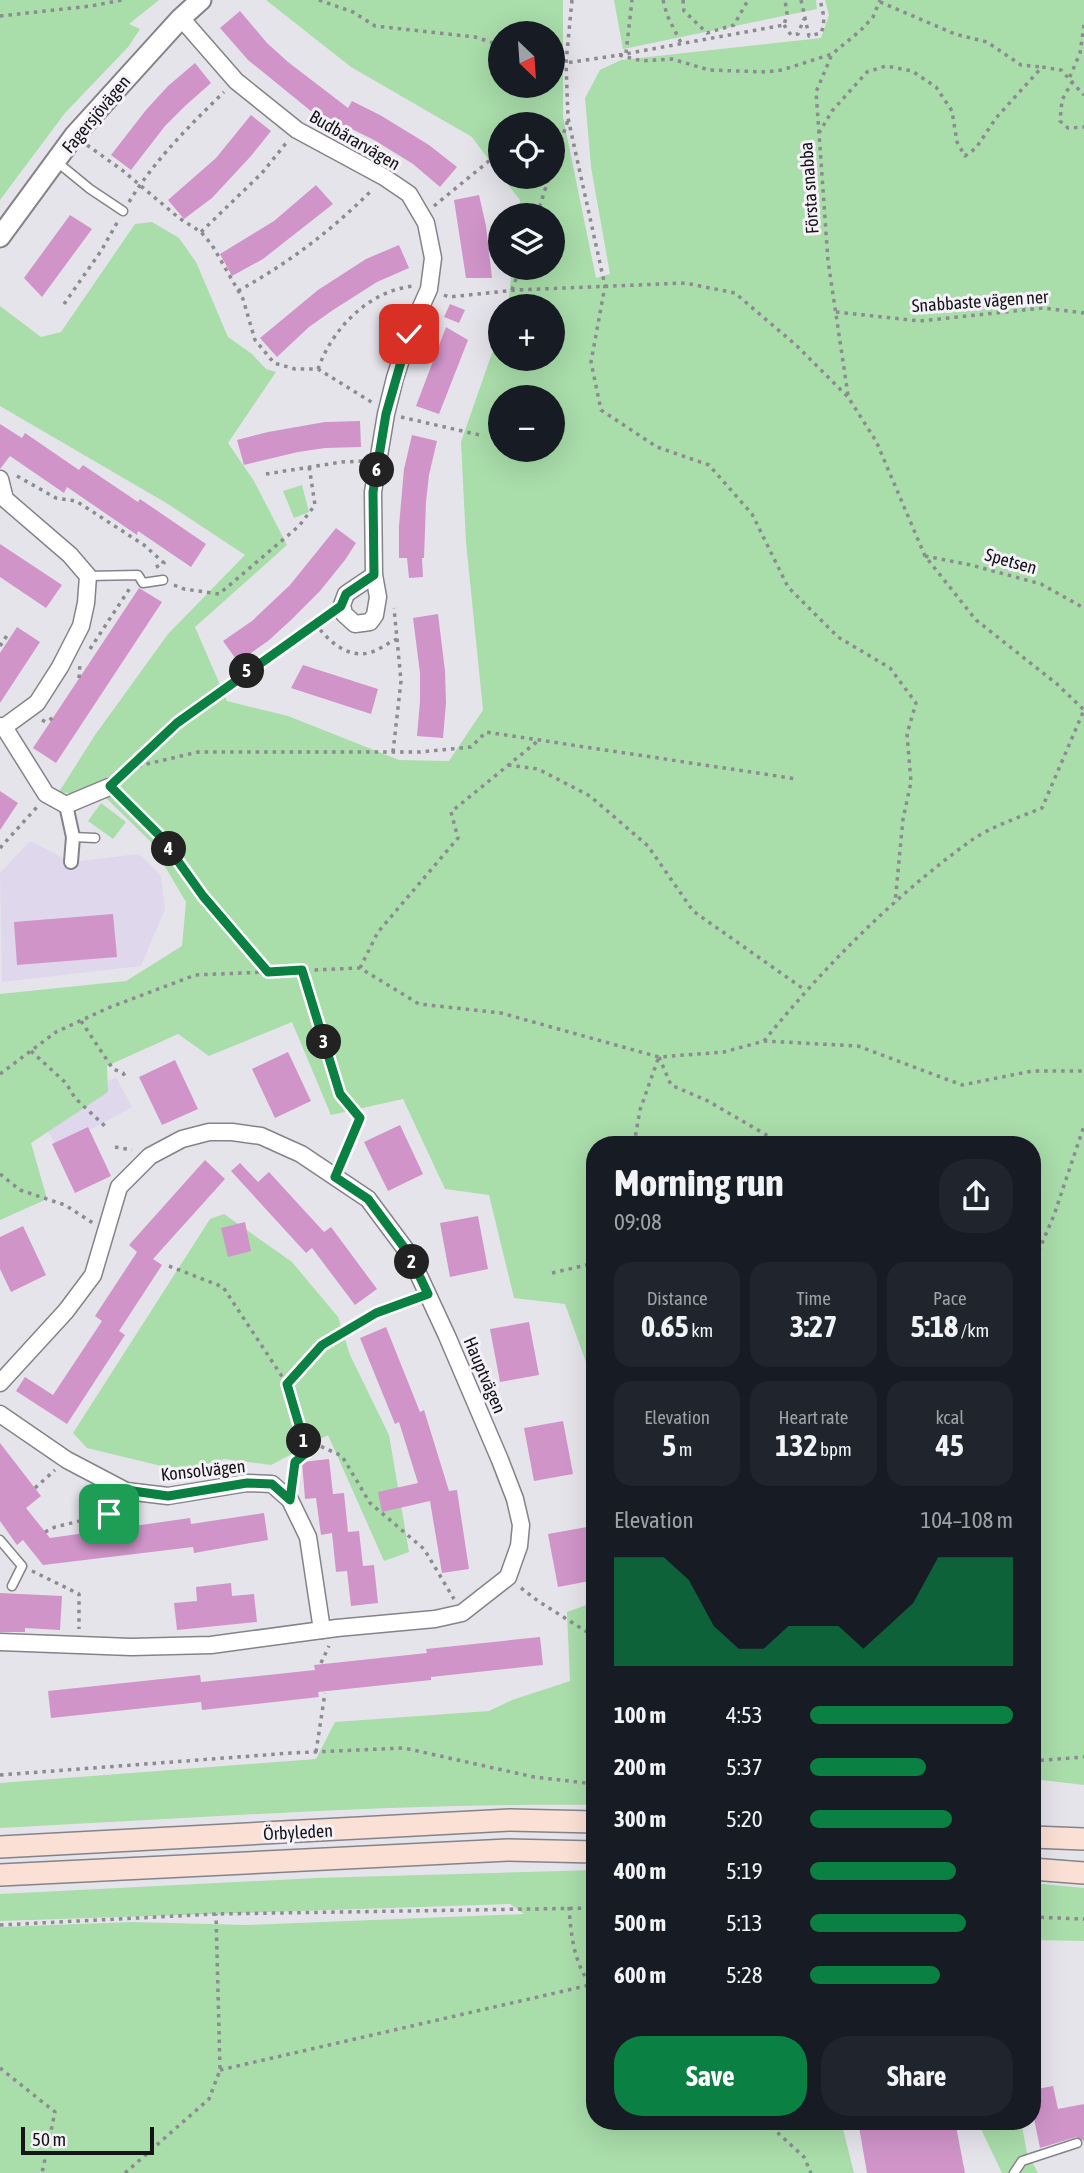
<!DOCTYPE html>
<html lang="en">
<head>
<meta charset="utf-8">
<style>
  :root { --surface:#171b24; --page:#20242c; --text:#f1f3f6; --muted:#9ea1a6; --accent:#0b8043 }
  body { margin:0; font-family:"Asap Condensed",sans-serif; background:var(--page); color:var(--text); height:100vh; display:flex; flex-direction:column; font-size:26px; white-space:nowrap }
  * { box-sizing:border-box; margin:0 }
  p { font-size:23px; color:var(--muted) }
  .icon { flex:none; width:38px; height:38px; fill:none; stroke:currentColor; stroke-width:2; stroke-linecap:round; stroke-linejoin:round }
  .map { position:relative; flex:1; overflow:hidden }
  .side { position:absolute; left:586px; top:1136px; width:455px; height:994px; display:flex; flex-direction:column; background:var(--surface); border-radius:28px; box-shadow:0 7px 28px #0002 }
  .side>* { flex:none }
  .needle { width:46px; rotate:155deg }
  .tools { position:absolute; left:488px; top:21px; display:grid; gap:14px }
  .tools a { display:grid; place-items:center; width:77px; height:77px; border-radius:50%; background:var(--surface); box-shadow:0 7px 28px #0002; font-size:35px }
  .scale { position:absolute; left:21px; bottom:18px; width:133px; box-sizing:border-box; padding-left:7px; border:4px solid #151417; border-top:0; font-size:19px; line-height:24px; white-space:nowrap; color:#151417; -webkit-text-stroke:5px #f4f1f8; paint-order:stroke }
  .pin { position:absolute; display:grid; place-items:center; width:60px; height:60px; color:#fff; margin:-30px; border-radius:14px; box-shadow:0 4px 10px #0006 }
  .km { position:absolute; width:35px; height:35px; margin:-18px; border-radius:50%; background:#222; color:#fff; font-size:19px; line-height:35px; text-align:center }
  .round { display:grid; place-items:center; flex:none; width:74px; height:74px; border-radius:28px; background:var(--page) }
  .summary { display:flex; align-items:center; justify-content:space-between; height:119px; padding:0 28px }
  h1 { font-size:38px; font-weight:700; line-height:52px }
  .metrics { display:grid; grid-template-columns:repeat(3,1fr); gap:10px; height:119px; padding:7px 28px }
  .metrics div { display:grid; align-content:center; border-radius:18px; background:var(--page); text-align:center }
  .metrics b { font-size:30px; font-weight:700 }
  .metrics small { font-size:19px; font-weight:400 }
  .metrics p { font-size:19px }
  .chart { height:196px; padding:14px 28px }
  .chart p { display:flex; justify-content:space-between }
  .chart svg { width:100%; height:126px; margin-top:7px; fill:var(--accent); opacity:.7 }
  .cta { display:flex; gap:14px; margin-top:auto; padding:14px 28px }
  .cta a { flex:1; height:80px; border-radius:28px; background:var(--accent); color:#fff; font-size:28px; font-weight:700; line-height:80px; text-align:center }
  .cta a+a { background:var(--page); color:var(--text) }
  ul { padding:0 28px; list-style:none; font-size:23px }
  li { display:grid; grid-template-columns:112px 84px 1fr; align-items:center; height:52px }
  li i { height:18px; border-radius:9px; background:var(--accent) }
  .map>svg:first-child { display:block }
  .education { fill:#dfd7ec }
  .green { fill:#a9ddaa; fill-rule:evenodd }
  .building { fill:#d094c9 }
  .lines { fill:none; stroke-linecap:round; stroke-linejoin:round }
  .service-casing { stroke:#85838a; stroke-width:11 }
  .pedestrian-casing { stroke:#85838a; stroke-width:16 }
  .minor-casing { stroke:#85838a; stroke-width:19 }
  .tertiary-casing { stroke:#85838a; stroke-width:23 }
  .secondary-casing { stroke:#85838a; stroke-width:24 }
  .path { stroke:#8c8b90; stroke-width:3.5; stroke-dasharray:3.5 5; stroke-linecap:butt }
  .service { stroke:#fff; stroke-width:8 }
  .pedestrian { stroke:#fff; stroke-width:12 }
  .minor { stroke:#fff; stroke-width:16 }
  .tertiary { stroke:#fff; stroke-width:19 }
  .secondary { stroke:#fbe0d5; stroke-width:21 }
  .route-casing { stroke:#fff; stroke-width:14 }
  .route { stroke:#0b8043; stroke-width:9 }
  .labels { text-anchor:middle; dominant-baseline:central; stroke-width:6; stroke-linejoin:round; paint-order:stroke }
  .street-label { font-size:18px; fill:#151417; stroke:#f4f1f8 }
</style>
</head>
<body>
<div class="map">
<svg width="1084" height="2173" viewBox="0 0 1084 2173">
  <rect width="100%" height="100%" fill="#e6e4eb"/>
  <g class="education">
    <path d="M30 841 71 862 139 854 161 876 165 909 141 966 2 982 0 873Z"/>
    <path d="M116 1077 132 1107 57 1148 40 1116Z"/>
  </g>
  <g class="green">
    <path d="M0 0H159L129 24 140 29 129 46 65 113 0 200Z"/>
    <path d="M266 0H563V117L596 278 610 274 591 167 585 98 600 70 621 60 821 38 829 15 825 0H1084V1785L1033 1779 1032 1144H595V1387L565 1304 514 1298 489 1195 445 1189 403 1099 331 1115 292 1022 209 1056 178 1034 107 1066 108 1092 31 1143 47 1199 0 1220V994L126 981 182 946 186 902 150 841 106 798 59 792 95 735 168 634 245 555 168 504 0 406V306L41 337 61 332 135 224 152 222 179 238 196 262 228 337 252 354 266 369 276 372 228 443 254 481 287 545 195 627 227 701 288 716 399 760 449 761 483 710 466 542 461 442 500 330V359H553V306H508L512 268H553V215H519L520 200 502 177H553V124H500V175L472 137 351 67ZM500 33H553V86H500ZM500 397H553V450H500Z"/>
    <path d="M614 0H816L817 9 623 49Z"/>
    <path d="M302 485 309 512 294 518 283 491Z"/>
    <path d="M101 803 126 822 113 839 88 821Z"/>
    <path d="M224 1214 292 1262 338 1317 350 1355 389 1435 409 1552 384 1561 328 1435 271 1465 224 1459 182 1471 87 1448 73 1433 210 1219Z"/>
    <path d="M595 1602V1805C397 1803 198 1818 0 1828V1783L316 1759 335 1722 489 1711 512 1700 570 1681 567 1612Z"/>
    <path d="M595 1870V2121H841L854 2173H0V1927L132 1922 247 1925 524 1914 510 1904 0 1921V1894L316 1878Z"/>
    <path d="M1033 1883 1084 1888V1941L1033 1940Z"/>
    <path d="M977 2121H1021L1027 2153 1038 2173H1002Z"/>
  </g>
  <g class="building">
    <path d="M240 11 267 43 288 62 348 108 352 101 380 115 429 145 457 167 440 187 413 164 374 140 319 113 317 116 248 60 220 28Z"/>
    <path d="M195 63 211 83 185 106 165 126 131 170 111 155 146 110 168 86Z"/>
    <path d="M251 115 271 131 251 156 212 198 184 219 168 200 216 158Z"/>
    <path d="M316 185 333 204 263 259 232 276 220 254 274 221Z"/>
    <path d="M479 195 486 226 492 278H466L454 200Z"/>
    <path d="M70 215 92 229 42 297 24 278Z"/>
    <path d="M399 245 409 268 377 282 333 310 309 327 277 357 260 338 318 290 366 259Z"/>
    <path d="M450 304 465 310 459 323 444 317Z"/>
    <path d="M446 327 468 340 439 414 416 406Z"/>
    <path d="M360 421 361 447 325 448 298 452 244 465 237 440 268 432 325 422Z"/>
    <path d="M0 424 22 438 25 433 79 470 83 465 138 502 140 499 206 544 191 567 138 531 137 535 67 487 64 493 10 456 0 469Z"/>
    <path d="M412 435 437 441 429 475 426 502 424 558H422L423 577 409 578 407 558H399V526L404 469Z"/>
    <path d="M336 528 356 543 345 560 320 591 291 620 268 641 238 662 223 641 252 621 290 585Z"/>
    <path d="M0 544 62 585 46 608 0 577Z"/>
    <path d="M139 588 162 602 56 763 33 748Z"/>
    <path d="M438 614 445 671 446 703 443 738 417 736 420 701V673L413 618Z"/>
    <path d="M17 627 40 642 0 703V653Z"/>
    <path d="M303 665 378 689 371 714 291 688Z"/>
    <path d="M0 791 18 803 0 830Z"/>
    <path d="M113 914 117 957 17 965 14 922Z"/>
    <path d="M288 1052 311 1101 275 1118 252 1069Z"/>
    <path d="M175 1060 198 1109 162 1125 139 1077Z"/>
    <path d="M400 1125 423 1174 388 1191 364 1142Z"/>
    <path d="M88 1127 111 1176 75 1193 52 1144Z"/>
    <path d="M205 1160 225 1179 153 1259 162 1265 119 1331 125 1335 67 1424 16 1391 25 1377 53 1395 102 1321 95 1316 137 1252 129 1245Z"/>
    <path d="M240 1163 258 1182 269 1172 324 1232 331 1227 377 1289 355 1305 312 1248 306 1253 231 1171Z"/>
    <path d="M478 1216 488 1269 450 1277 440 1223Z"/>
    <path d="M245 1222 251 1251 228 1257 221 1228Z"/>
    <path d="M23 1226 46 1275 11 1292 0 1269V1237Z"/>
    <path d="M529 1322 539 1375 500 1382 490 1329Z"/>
    <path d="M386 1327 420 1412 424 1410 449 1491 457 1490 469 1569 442 1573 430 1501 382 1512 378 1492 418 1483 399 1422 395 1424 360 1338Z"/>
    <path d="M563 1421 573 1474 534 1481 524 1428Z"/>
    <path d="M0 1443 41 1496 26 1508 50 1538 190 1518 191 1524 264 1513 268 1540 194 1553 193 1547 43 1565 23 1540 17 1545 0 1521Z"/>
    <path d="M329 1459 333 1494 344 1493 348 1532 359 1531 363 1566 374 1565 378 1603 351 1606 347 1571 336 1572 332 1533 321 1535 316 1498 305 1499 302 1462Z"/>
    <path d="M587 1527 595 1580 558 1587 548 1534Z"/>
    <path d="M231 1583 232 1596 254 1594 257 1622 177 1630 174 1603 197 1601 196 1587Z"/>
    <path d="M0 1593 62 1596 60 1630 25 1628V1632H0Z"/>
    <path d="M540 1637 543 1665 431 1677V1680L318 1692 319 1697 202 1710 201 1702 51 1718 48 1691 200 1675 201 1682 315 1670 314 1665 427 1653 426 1649Z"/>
    <path d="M1053 2086 1058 2109 1084 2104V2141L1076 2137 1040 2148 1032 2109V2090Z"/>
    <path d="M858 2121H955L965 2173H867Z"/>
  </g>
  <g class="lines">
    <defs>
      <g id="service">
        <path d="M57 162 90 189 123 211"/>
        <path d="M88 576 138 575 143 583 163 580"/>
        <path d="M73 837 95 838"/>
        <path d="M0 1540 22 1566 12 1586"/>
        <path d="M1014 2173 1022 2161 1077 2143"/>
      </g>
      <path id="pedestrian" d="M66 805 73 837 71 862"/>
      <g id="minor">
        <path d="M181 18 236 81 297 130 384 177 409 194 426 223 433 258 429 289 409 334 395 378 386 414 373 492 374 575 378 597 375 615 370 622 355 624 344 614 342 605 346 594 374 575"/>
        <path d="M0 479 5 499 70 555 88 576 86 603 81 626 60 667 37 703 4 727"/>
        <path d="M0 726 4 727 46 794 66 805 109 787"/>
        <path d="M0 1383 66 1311 93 1275 119 1187 150 1156 182 1139 209 1132H232L261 1136 301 1154 368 1199 409 1254 447 1336 500 1460 515 1499 521 1525 519 1546 508 1577 462 1613 435 1619 337 1628 211 1645 131 1647 0 1642"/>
        <path d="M0 1414 67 1460 126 1491 168 1496 247 1483 272 1484 290 1500 308 1537 322 1630"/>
      </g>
      <path id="tertiary" d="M0 237 74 136 181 18 201 0"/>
      <g id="secondary">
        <path d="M1032 1837 1084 1839"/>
        <path d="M0 1847 510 1820 595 1822"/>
        <path d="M1032 1869 1084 1873"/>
        <path d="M0 1875 508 1850 595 1852"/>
      </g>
    </defs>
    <use href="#service" class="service-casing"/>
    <use href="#pedestrian" class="pedestrian-casing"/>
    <use href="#minor" class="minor-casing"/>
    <use href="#tertiary" class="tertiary-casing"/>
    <use href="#secondary" class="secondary-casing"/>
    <g class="path">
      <path d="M319 0 353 12 375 26 475 37 500 45"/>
      <path d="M572 0 566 63 568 118 605 286 591 362 601 410 657 447 709 465 752 514 788 587 838 637 890 668 916 703 907 734 911 782 903 819 895 903"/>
      <path d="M663 0 667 15 681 43"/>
      <path d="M683 0 684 11 707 33 734 25 748 0"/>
      <path d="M801 0 809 36 821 33C826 21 823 12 820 0"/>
      <path d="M880 2 955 34 987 42 1021 65 1042 67"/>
      <path d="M0 16 91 6 122 0"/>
      <path d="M784 25 791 35 798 34 804 19"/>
      <path d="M1084 25 1080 53 1069 79 1084 95"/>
      <path d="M626 53 632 0"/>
      <path d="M619 55 784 25 787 14 785 0"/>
      <path d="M553 58 566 63 619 55 642 61 672 59 709 70 766 72 782 70 832 54 860 31 873 17 880 0"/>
      <path d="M819 133 816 92 832 54"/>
      <path d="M87 145 122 170 179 218 201 232 212 245 243 299 255 340 274 363 295 369H318L373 403"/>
      <path d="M553 165 568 120"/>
      <path d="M129 202C154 161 189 126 224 92"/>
      <path d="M434 206 500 152"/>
      <path d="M537 215 549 177"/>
      <path d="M201 232 262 173 287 142"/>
      <path d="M512 290 520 268"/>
      <path d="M238 291C290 262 331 231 373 189"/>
      <path d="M444 295 449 297 516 290 685 283 735 293 797 346 848 397 876 441 925 556 976 620 1057 684 1084 710"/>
      <path d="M64 304 101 251 118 221"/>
      <path d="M836 312 920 321 1043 308 1084 313"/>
      <path d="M318 369C332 329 369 290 414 286"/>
      <path d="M848 395 828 261 819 133 832 111 867 72 886 66 912 71 936 87 952 111 957 142 965 156 976 148 996 118 1042 67 1061 70 1072 82 1062 100 1060 121 1068 128 1084 127"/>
      <path d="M401 417 484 436"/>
      <path d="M266 474 342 462 364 461"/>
      <path d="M17 476 56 498 76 501 144 545 164 563 154 568"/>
      <path d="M925 556 971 565 1041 584 1084 608"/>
      <path d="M174 585 184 589 219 594 299 526 315 505 309 466"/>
      <path d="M315 623C327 640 348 660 372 652 380 649 388 643 397 639L394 608"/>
      <path d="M0 646 8 634"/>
      <path d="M90 649 130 588"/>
      <path d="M79 678 80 663"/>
      <path d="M42 720 46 722 54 717"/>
      <path d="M393 752 401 681 397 639"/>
      <path d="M508 765 538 769 590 796 648 846 693 911 805 990"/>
      <path d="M130 768 198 752H420L471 747 486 732 797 779"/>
      <path d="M121 776 177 723 327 615"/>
      <path d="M121 797 160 836 203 896 267 970"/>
      <path d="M0 848 37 807"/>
      <path d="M360 968 378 932 458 838 451 812 539 740"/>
      <path d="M302 970 340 1094 360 1118 341 1162"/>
      <path d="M81 1021 113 1069 123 1073 126 1078"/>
      <path d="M764 1041C823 968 892 898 969 842 989 827 1018 818 1042 808L1084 710"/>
      <path d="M31 1051 66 1083 75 1098 107 1128"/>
      <path d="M659 1057 671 1085 708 1101 782 1144"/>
      <path d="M0 1074 56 1032 108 1008 195 975 360 968 419 1004 501 1013 659 1057 724 1052 764 1041 858 1046 962 1085 1032 1071H1084"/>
      <path d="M634 1144 640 1110 658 1059"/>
      <path d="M115 1147 132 1150"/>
      <path d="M0 1174 20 1190 65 1205 93 1223"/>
      <path d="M169 1266 223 1287 287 1384 322 1345 376 1313 413 1300"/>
      <path d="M1032 1267 1054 1215 1084 1126"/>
      <path d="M552 1273 595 1263"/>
      <path d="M595 1314V1319"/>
      <path d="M287 1384 307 1452"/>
      <path d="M293 1481 295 1462 318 1445 342 1456 370 1503 424 1549 454 1599"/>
      <path d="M35 1488 55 1470"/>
      <path d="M45 1532 55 1527 109 1514 117 1504"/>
      <path d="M32 1571 79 1594V1629"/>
      <path d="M521 1588 538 1601 595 1637"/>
      <path d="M321 1663 329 1646"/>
      <path d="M316 1752 325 1693"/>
      <path d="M1032 1761 1084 1757"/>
      <path d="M0 1775 291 1753 404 1748 534 1777 595 1784"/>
      <path d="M569 1907C571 1936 574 1967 595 1990"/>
      <path d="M1032 1917 1084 1919"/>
      <path d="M0 1925 216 1914 595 1908"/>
      <path d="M0 2068 55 2112 42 2173"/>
      <path d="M220 2070 590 1985"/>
      <path d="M765 2121 804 2157 811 2173"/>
      <path d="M125 2173 209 2099 220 2070 216 1914"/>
    </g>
    <use href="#service" class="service"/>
    <use href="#pedestrian" class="pedestrian"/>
    <use href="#minor" class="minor"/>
    <use href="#tertiary" class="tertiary"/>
    <use href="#secondary" class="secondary"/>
  </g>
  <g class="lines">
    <defs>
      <path id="route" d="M109 1514 126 1490 168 1496 247 1483 272 1484 290 1500 295 1462 307 1452 287 1384 322 1345 376 1313 428 1294 409 1254 368 1199 335 1177 360 1118 340 1094 302 970 268 972 203 896 160 836 110 786 177 723 341 606 346 594 374 575 373 492 386 414 409 334"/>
    </defs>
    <use href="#route" class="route-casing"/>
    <use href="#route" class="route"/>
  </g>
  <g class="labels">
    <g class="street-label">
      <text transform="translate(96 114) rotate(-50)">Fagersjövägen</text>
      <text transform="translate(355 140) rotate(30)">Budbärarvägen</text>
      <text transform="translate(809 188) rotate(-94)">Första snabba</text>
      <text transform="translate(980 301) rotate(-4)">Snabbaste vägen ner</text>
      <text transform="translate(1011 561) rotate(16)">Spetsen</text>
      <text transform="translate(485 1375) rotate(67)">Hauptvägen</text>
      <text transform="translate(203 1470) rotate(-6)">Konsolvägen</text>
      <text transform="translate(298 1832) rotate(-3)">Örbyleden</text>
    </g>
  </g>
</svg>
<div class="tools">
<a><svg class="needle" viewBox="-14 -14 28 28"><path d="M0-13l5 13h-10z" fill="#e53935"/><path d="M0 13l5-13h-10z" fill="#9ea1a6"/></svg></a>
<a><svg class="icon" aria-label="locate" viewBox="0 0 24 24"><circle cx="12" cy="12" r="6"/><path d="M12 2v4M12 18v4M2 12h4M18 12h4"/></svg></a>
<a><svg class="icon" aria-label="layers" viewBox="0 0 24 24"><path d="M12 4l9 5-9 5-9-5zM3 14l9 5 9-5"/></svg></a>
<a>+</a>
<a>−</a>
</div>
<div class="scale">50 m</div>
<div class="pin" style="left:109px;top:1514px;background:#1e9e55"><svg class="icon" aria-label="arrive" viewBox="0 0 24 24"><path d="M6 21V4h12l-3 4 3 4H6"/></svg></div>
<div class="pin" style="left:409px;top:334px;background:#d93025"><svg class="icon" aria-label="check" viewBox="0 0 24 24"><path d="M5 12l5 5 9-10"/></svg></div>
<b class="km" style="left:304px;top:1441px">1</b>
<b class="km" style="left:412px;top:1262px">2</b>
<b class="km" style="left:324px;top:1042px">3</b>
<b class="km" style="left:169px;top:849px">4</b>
<b class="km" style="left:247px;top:671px">5</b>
<b class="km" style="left:377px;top:470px">6</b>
<section class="side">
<div class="summary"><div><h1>Morning run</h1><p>09:08</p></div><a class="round"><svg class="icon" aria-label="share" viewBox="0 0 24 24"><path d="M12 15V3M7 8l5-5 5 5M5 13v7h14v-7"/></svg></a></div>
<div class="metrics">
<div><p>Distance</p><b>0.65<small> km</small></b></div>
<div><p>Time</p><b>3:27</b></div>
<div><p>Pace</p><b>5:18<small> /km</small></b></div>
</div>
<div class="metrics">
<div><p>Elevation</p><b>5<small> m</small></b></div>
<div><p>Heart rate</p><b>132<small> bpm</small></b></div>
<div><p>kcal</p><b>45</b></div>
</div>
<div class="chart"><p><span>Elevation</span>104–108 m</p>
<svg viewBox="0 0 160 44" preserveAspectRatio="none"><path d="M0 44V6L10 6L20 6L30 14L40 30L50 38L60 38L70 30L80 30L90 30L100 38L110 30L120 22L130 6L140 6L150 6L160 6V44z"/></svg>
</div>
<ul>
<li><b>100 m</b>4:53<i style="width:100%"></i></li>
<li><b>200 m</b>5:37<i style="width:57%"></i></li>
<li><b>300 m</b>5:20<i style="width:70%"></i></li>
<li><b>400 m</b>5:19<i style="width:72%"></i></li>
<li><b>500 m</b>5:13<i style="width:77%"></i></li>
<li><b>600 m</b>5:28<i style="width:64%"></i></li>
</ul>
<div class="cta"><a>Save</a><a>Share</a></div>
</section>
</div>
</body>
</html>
